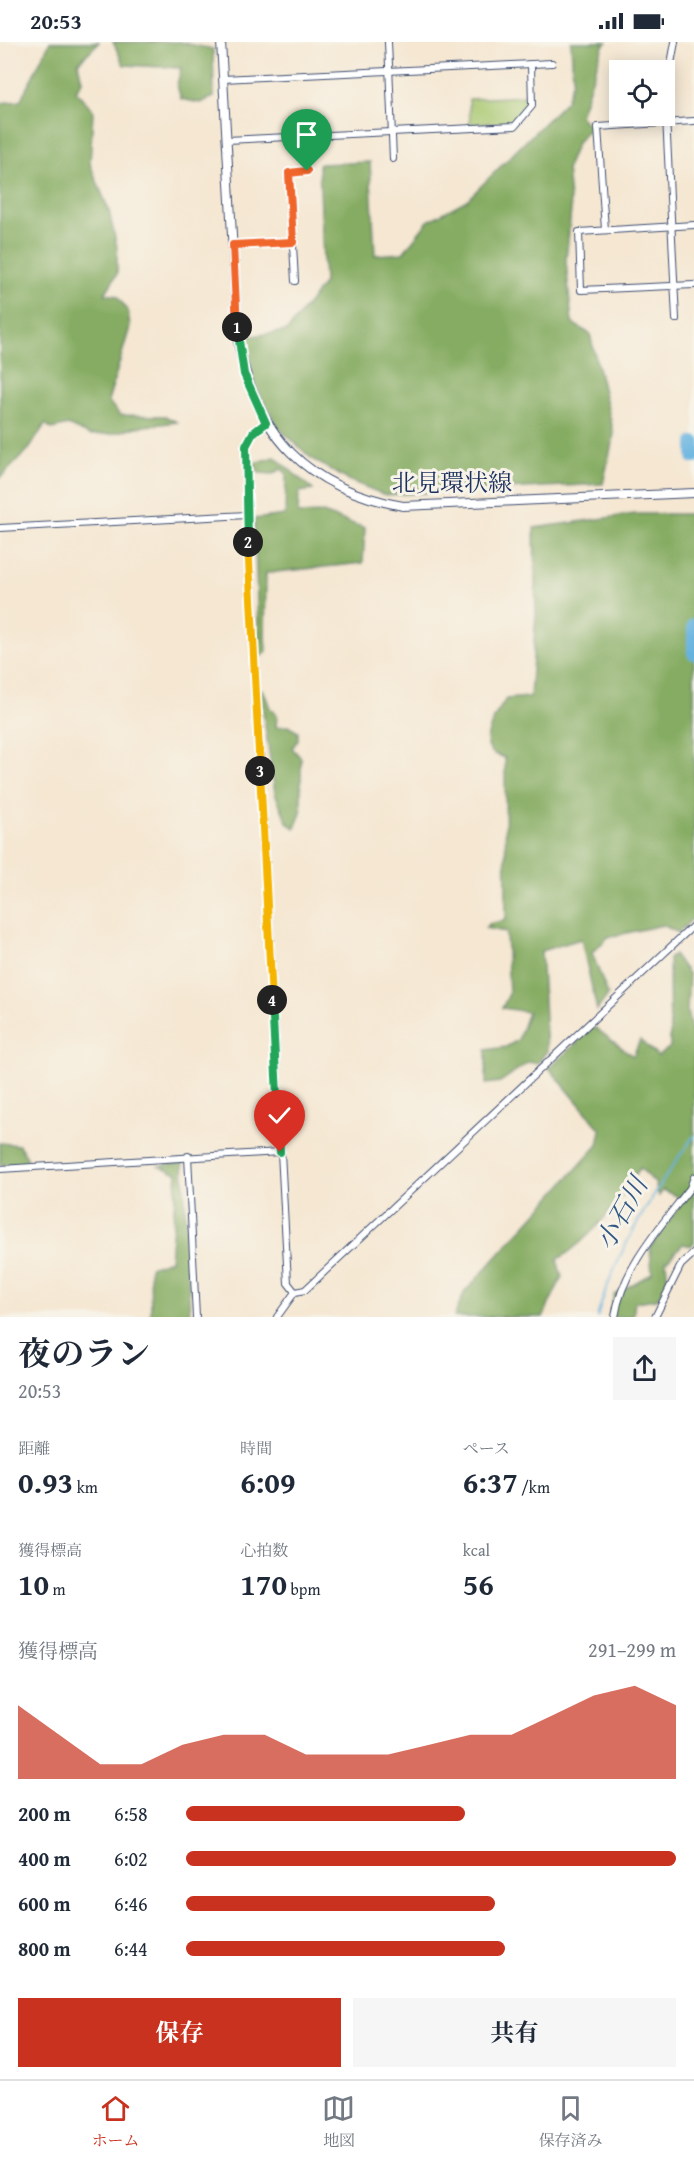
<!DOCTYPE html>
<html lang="ja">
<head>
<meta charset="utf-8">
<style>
  :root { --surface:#fff; --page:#f6f6f7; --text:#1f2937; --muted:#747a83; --line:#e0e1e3; --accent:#c8321e }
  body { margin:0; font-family:"Gentium Book Plus","Noto Serif JP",serif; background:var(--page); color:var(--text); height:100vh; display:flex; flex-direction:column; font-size:22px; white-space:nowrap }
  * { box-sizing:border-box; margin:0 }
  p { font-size:20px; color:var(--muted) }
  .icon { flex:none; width:33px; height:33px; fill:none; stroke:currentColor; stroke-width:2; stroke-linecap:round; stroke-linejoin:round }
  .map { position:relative; height:1275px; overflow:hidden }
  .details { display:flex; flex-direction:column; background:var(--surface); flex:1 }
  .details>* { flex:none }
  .fabs { position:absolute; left:609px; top:18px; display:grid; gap:12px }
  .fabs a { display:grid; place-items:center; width:66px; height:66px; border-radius:0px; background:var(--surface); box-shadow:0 3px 15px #0003; font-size:30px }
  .pin { position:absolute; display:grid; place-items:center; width:51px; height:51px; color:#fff; margin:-62px -26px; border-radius:50% 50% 50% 0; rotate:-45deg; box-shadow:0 0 6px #0007 }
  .pin .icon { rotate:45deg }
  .km { position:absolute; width:30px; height:30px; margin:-15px; border-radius:50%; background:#222; color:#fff; font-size:16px; line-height:30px; text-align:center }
  .round { display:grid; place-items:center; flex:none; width:63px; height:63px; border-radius:0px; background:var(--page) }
  .overview { display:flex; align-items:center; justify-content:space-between; height:102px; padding:0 18px }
  h1 { font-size:33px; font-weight:700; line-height:45px }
  .figures { display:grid; grid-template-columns:repeat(3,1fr); gap:9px; height:102px; padding:6px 18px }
  .figures div { display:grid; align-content:center }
  .figures b { font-size:30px; font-weight:700 }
  .figures small { font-size:16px; font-weight:400 }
  .figures p { font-size:16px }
  .chart { height:168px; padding:12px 18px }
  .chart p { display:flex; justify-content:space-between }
  .chart svg { width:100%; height:108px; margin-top:6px; fill:var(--accent); opacity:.7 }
  .cta { display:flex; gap:12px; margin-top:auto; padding:12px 18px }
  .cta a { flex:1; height:69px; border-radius:0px; background:var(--accent); color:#fff; font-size:24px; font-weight:700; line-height:69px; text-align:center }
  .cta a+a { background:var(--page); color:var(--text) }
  ul { padding:0 18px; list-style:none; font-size:20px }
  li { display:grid; grid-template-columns:96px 72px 1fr; align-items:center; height:45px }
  li i { height:15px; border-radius:8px; background:var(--accent) }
  .status { display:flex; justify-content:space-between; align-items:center; height:42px; padding:0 30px; background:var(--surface); direction:ltr }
  .status svg { height:16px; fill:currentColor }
  .menu { display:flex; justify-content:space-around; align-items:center; height:84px; border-top:2px solid var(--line); background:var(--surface); font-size:16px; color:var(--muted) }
  .menu a { display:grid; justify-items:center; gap:3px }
  .menu .selected { color:var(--accent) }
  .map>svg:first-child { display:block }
  .green { fill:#a7c76f; stroke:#617b66; stroke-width:1.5 }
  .forest { fill:#85ac62; stroke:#506e60; stroke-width:1.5 }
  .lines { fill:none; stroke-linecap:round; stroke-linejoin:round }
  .stream { stroke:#66b3e0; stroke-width:2 }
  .river { stroke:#66b3e0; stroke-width:14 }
  .street-casing { stroke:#3c4b6f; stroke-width:8 }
  .secondary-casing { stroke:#3c4b6f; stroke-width:10 }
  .street { stroke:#fff; stroke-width:6 }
  .secondary { stroke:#fff; stroke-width:8 }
  .split-1-casing { stroke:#fff; stroke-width:12 }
  .split-2-casing { stroke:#fff; stroke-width:12 }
  .split-3-casing { stroke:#fff; stroke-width:12 }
  .split-4-casing { stroke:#fff; stroke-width:12 }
  .split-5-casing { stroke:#fff; stroke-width:12 }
  .split-1 { stroke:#f0652b; stroke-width:8 }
  .split-2 { stroke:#22a559; stroke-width:8 }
  .split-3 { stroke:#f5b400; stroke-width:8 }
  .split-4 { stroke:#f5b400; stroke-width:8 }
  .split-5 { stroke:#22a559; stroke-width:8 }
  .labels { text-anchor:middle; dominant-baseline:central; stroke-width:6; stroke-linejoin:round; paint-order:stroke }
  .street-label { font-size:24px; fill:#1b2f5e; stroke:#f7f3e8 }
  .water-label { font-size:26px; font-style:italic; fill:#325785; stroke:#f7f3e8 }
</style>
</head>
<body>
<div class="status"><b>20:53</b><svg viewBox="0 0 49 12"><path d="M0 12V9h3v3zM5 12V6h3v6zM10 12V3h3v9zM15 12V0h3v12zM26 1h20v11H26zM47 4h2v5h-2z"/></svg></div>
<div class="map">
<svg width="694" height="1275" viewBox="0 0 694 1275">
  <rect width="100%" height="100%" fill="#f7f3e8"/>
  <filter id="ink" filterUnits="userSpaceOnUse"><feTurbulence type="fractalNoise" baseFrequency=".0167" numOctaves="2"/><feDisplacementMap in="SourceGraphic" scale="12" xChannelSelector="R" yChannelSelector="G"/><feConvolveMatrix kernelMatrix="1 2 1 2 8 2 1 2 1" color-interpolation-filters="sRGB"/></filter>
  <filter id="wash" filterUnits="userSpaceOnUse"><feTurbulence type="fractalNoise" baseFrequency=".008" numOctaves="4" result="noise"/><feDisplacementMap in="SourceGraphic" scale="24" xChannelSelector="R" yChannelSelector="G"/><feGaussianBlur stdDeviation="1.35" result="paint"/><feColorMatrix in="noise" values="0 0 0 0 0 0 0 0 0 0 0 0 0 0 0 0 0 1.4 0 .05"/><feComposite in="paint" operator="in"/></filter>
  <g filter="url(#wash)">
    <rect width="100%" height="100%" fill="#f5e7d2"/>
    <path class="green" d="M527 54V62L511 80 470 82 469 57Z"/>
    <g class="forest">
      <path d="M50 0H99L78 21 82 39 76 49 93 69 90 122 109 169 117 205V232L105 252 117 254 128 269 130 285 108 359 120 373 165 374 177 380 137 385 111 392 90 393 68 383 52 387 45 382 30 406 0 436V61L20 59Z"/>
      <path d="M113 0H179L213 7 214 55 200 61 181 57 177 43 181 26 124 23Z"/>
      <path d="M571 0H607L603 4 580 74 590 85 577 101 567 126 571 168 566 219 572 281 590 292 614 392 603 442 385 453 348 438 312 417 279 386 254 342 247 295 287 289 324 241 319 122 370 120 375 213 403 211 428 179 467 158 566 59 573 38Z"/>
      <path d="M275 415 313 448 299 450 298 472 323 471 365 486 363 521 266 531 265 598 267 609 262 614 259 612 254 477 285 473 286 431 281 427 273 432 259 431 254 421Z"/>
      <path d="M635 472H694V875L678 891 663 883 608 895 592 911 608 953 597 968 581 897 541 909 547 1009 537 1022 529 1020 500 1040 486 1042V1008L506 1005 518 998 528 970 502 966 509 952 506 890 485 886 489 882 506 878 505 716C502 714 495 713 492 710 478 698 499 668 506 657L530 655 536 573 534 486Z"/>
      <path d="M263 647 270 666 277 674 276 685 288 684 298 690V698L292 706 301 716V771L295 786 288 782 275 751 260 649Z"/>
      <path d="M674 912 689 933 687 969 694 1001V1200L691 1204 683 1202 666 1219 668 1241 657 1257 635 1260 633 1275H609L614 1253 652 1231 650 1206 684 1157 663 1148 659 1154 655 1141 640 1126C618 1160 592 1197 557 1218L562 1235 543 1275H454L464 1251 598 1103 601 1088 549 1026 594 985 633 1014 640 998 658 1014 670 1005 669 917Z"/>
      <path d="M0 1101 19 1103 28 1117 22 1122 0 1123Z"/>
      <path d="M183 1120 190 1275H151L150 1225 170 1218 177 1131 159 1124Z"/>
    </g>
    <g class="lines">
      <path class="stream" d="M597 1275C616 1209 654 1149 694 1094"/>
      <g class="river">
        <path d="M694 401V415"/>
        <path d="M694 583V611"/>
      </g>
    </g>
  </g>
  <g filter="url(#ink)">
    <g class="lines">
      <defs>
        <g id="street">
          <path d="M388 0 393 117"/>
          <path d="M675 0 665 54 676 277"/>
          <path d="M223 37 552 21"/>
          <path d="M227 98 515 84 532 64 531 23"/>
          <path d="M694 183 579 190 581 248 694 243"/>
          <path d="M605 188 598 85 694 79"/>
          <path d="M233 203 293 200"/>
          <path d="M295 239 289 131 307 129"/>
          <path d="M266 381 253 391 246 404 247 473 288 1241 295 1250"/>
          <path d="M0 486 247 473"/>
          <path d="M188 1114 196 1275"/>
          <path d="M0 1127 280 1110"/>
          <path d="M277 1275 295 1250 305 1248 694 883"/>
          <path d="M615 1275C622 1226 661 1184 690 1146L694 1135"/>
          <path d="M655 1275 681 1223 694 1211"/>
        </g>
        <path id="secondary" d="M221 0 238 299C256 394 307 447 403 464L694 451"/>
      </defs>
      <use href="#street" class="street-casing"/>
      <use href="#secondary" class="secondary-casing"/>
      <use href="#street" class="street"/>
      <use href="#secondary" class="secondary"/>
    </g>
  </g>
  <g class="lines" filter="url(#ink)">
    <defs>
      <path id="split-1" d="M237 285 233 203 293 200 289 131 307 129"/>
      <path id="split-2" d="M237 285 244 332 266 381 253 391 246 404 248 500"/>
      <path id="split-3" d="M248 500 260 729"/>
      <path id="split-4" d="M260 729 272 958"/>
      <path id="split-5" d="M272 958 280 1110"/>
    </defs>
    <use href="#split-1" class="split-1-casing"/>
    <use href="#split-2" class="split-2-casing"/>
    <use href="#split-3" class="split-3-casing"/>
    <use href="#split-4" class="split-4-casing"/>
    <use href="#split-5" class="split-5-casing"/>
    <use href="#split-1" class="split-1"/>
    <use href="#split-2" class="split-2"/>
    <use href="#split-3" class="split-3"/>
    <use href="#split-4" class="split-4"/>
    <use href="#split-5" class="split-5"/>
  </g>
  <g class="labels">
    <g class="street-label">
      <text x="452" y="440">北見環状線</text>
    </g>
    <g class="water-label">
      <text transform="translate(621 1171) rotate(-61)">小石川</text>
    </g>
  </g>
</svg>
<div class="fabs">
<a><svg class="icon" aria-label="locate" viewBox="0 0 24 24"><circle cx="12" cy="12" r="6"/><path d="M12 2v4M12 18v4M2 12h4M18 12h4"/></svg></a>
</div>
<div class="pin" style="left:307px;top:129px;background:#1e9e55"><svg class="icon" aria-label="arrive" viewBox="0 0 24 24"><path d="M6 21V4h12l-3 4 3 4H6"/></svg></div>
<div class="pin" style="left:280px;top:1110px;background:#d93025"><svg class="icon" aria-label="check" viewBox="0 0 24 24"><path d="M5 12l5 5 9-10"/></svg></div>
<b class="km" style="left:237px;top:285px">1</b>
<b class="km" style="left:248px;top:500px">2</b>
<b class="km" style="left:260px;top:729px">3</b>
<b class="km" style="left:272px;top:958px">4</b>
</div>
<section class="details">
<div class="overview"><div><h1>夜のラン</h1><p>20:53</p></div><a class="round"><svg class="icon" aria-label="share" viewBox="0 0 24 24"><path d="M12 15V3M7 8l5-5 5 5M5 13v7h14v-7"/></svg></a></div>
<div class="figures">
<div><p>距離</p><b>0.93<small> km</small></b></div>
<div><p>時間</p><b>6:09</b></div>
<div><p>ペース</p><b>6:37<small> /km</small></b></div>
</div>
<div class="figures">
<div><p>獲得標高</p><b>10<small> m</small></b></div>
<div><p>心拍数</p><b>170<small> bpm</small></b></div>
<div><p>kcal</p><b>56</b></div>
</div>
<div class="chart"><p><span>獲得標高</span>291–299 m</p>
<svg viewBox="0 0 160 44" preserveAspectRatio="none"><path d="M0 44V14L10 26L20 38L30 38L40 30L50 26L60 26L70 34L80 34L90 34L100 30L110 26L120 26L130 18L140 10L150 6L160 14V44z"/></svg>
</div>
<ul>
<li><b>200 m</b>6:58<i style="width:57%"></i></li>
<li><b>400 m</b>6:02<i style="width:100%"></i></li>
<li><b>600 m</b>6:46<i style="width:63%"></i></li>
<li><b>800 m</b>6:44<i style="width:65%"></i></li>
</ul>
<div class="cta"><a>保存</a><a>共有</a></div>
</section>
<nav class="menu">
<a class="selected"><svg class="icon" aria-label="home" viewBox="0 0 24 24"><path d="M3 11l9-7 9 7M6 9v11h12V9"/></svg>ホーム</a>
<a><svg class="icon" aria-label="map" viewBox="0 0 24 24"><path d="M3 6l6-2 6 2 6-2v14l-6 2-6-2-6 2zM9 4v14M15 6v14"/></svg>地図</a>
<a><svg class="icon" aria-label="saved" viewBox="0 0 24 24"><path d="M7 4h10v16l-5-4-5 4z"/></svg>保存済み</a>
</nav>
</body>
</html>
